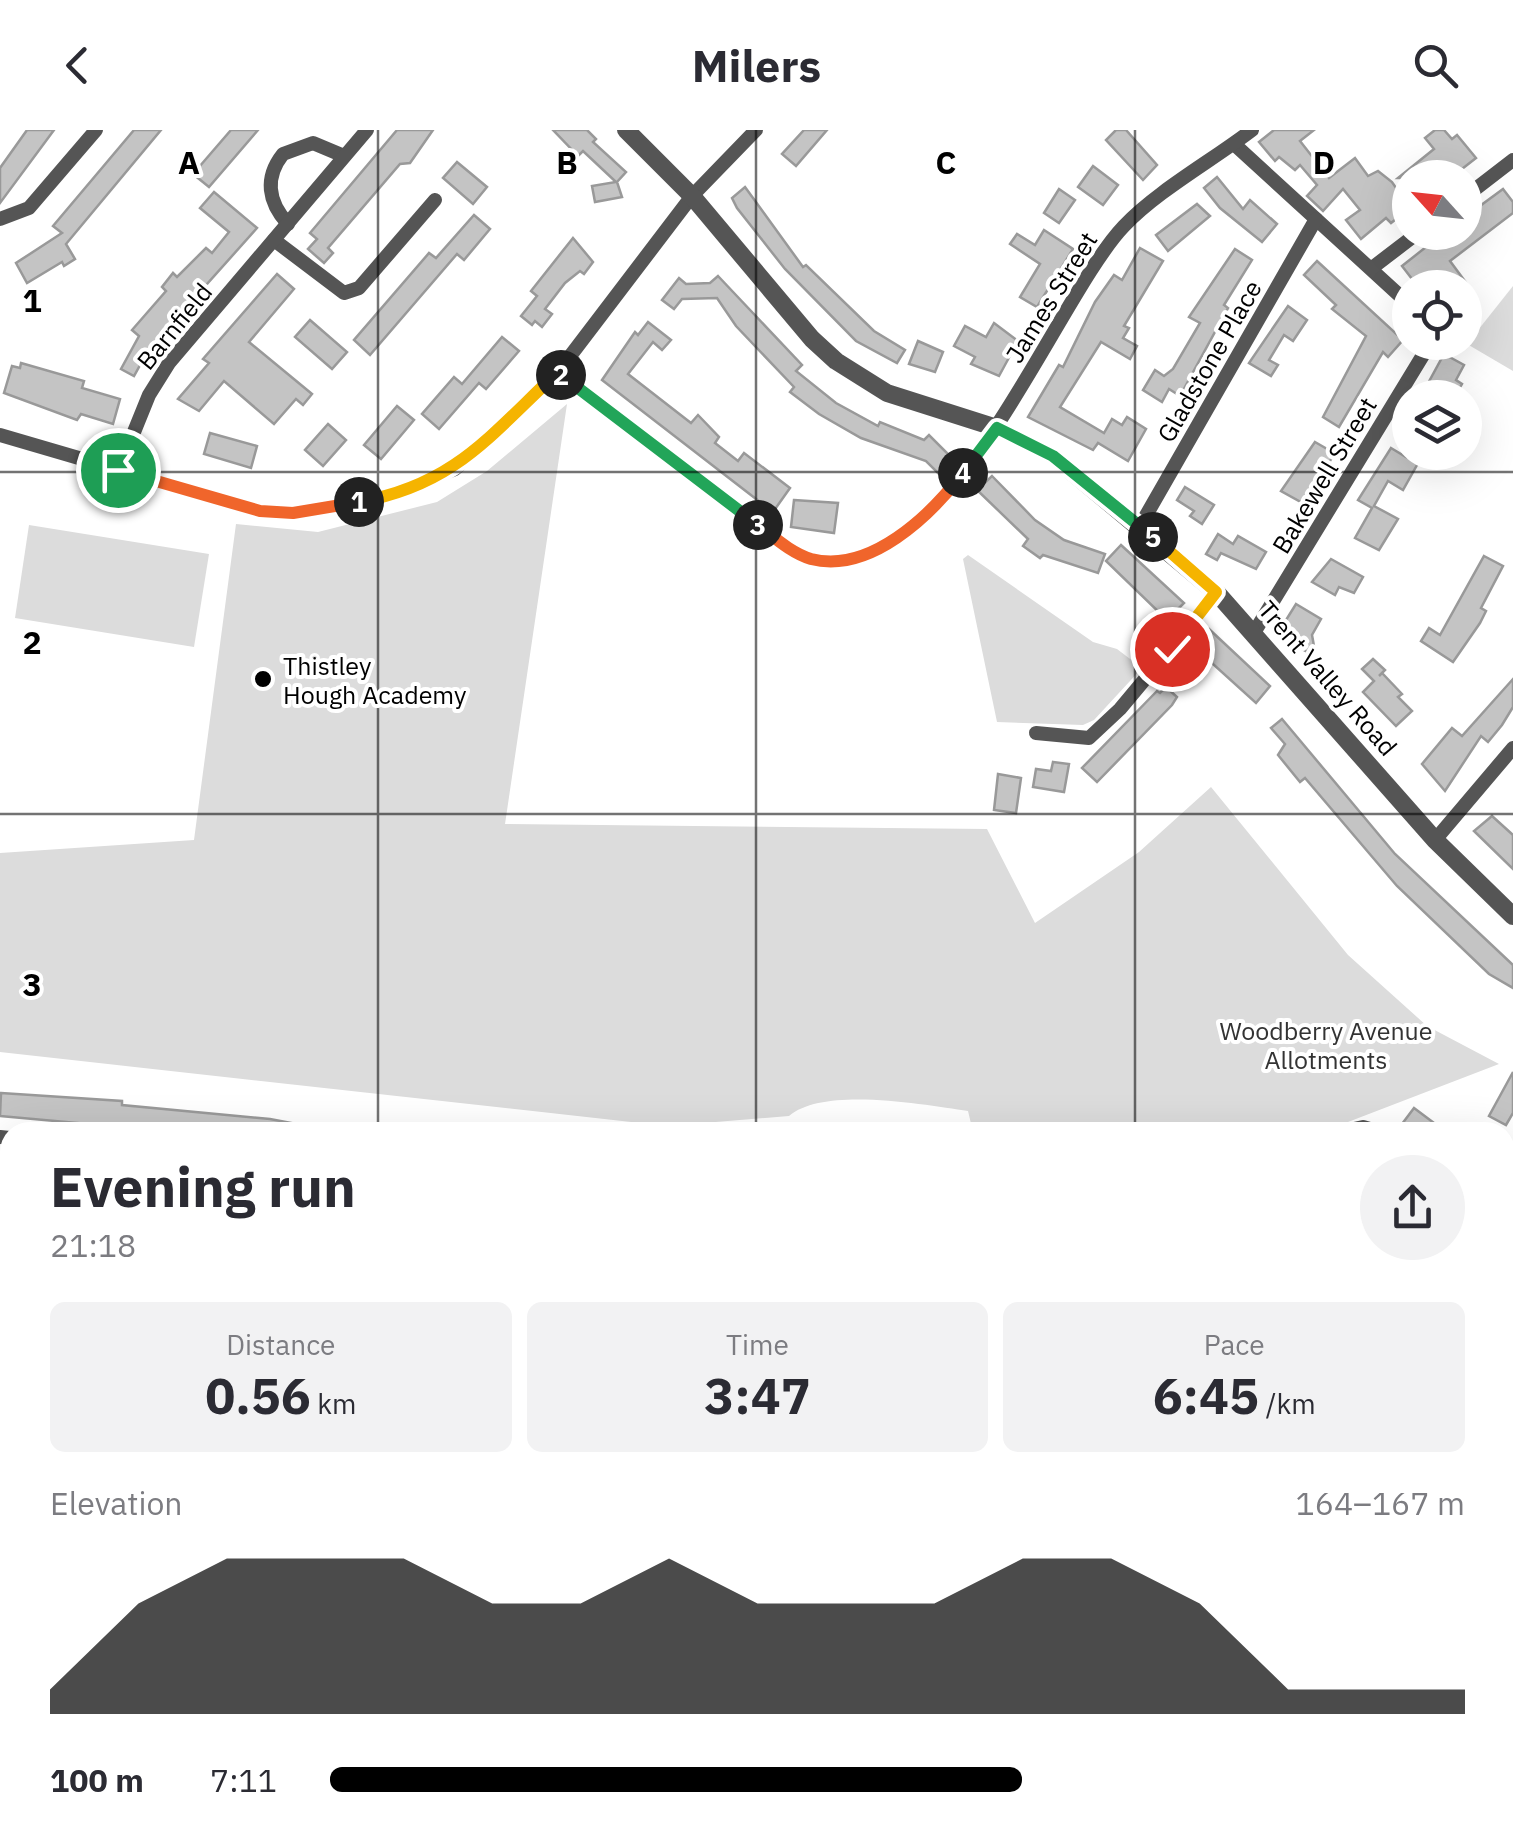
<!DOCTYPE html>
<html lang="en">
<head>
<meta charset="utf-8">
<style>
  :root { --surface:#fff; --page:#f2f2f3; --text:#2b2b33; --muted:#7c7c81; --accent:#000 }
  body { margin:0; font-family:"IBM Plex Sans",sans-serif; background:var(--page); color:var(--text); height:100vh; display:flex; flex-direction:column; font-size:38px; white-space:nowrap }
  * { box-sizing:border-box; margin:0 }
  p { font-size:32px; color:var(--muted) }
  .icon { flex:none; width:55px; height:55px; fill:none; stroke:currentColor; stroke-width:2; stroke-linecap:round; stroke-linejoin:round }
  .map { position:relative; flex:1; overflow:hidden }
  .side { position:absolute; left:0px; top:992px; width:1515px; height:718px; display:flex; flex-direction:column; background:var(--surface); border-radius:30px 30px 0 0; box-shadow:0 10px 40px #0002 }
  .side>* { flex:none }
  .needle { width:65px; rotate:297deg }
  .tools { position:absolute; left:1392px; top:30px; display:grid; gap:20px }
  .tools a { display:grid; place-items:center; width:90px; height:90px; border-radius:50%; background:var(--surface); box-shadow:0 10px 40px #0002; font-size:50px }
  .pin { position:absolute; display:grid; place-items:center; width:85px; height:85px; color:#fff; margin:-42px; border:5px solid #fff; border-radius:50%; box-shadow:0 2px 10px #0007 }
  .km { position:absolute; width:50px; height:50px; margin:-25px; border-radius:50%; background:#222; color:#fff; font-size:28px; line-height:50px; text-align:center }
  .round { display:grid; place-items:center; flex:none; width:105px; height:105px; border-radius:52px; background:var(--page) }
  .headline { display:flex; align-items:center; justify-content:space-between; height:170px; padding:0 50px }
  h1 { font-size:55px; font-weight:800; line-height:75px }
  .stats { display:grid; grid-template-columns:repeat(3,1fr); gap:15px; height:170px; padding:10px 50px }
  .stats div { display:grid; align-content:center; border-radius:15px; background:var(--page); text-align:center }
  .stats b { font-size:50px; font-weight:800 }
  .stats small { font-size:28px; font-weight:400 }
  .stats p { font-size:28px }
  .chart { height:280px; padding:20px 50px }
  .chart p { display:flex; justify-content:space-between }
  .chart svg { width:100%; height:180px; margin-top:10px; fill:var(--accent); opacity:.7 }
  ul { padding:0 50px; list-style:none; font-size:32px }
  li { display:grid; grid-template-columns:160px 120px 1fr; align-items:center; height:75px }
  li i { height:25px; border-radius:12px; background:var(--accent) }
  header { display:flex; justify-content:space-between; align-items:center; height:130px; padding:0 50px; background:var(--surface); font-size:45px; font-weight:800 }
  .map>svg:first-child { display:block }
  .green { fill:#dcdcdc }
  .building { fill:#c4c4c4; stroke:#999; stroke-width:2.5 }
  .lines { fill:none; stroke-linecap:round; stroke-linejoin:round }
  .minor { stroke:#555; stroke-width:14 }
  .tertiary { stroke:#555; stroke-width:18 }
  .split-1-casing { stroke:#fff; stroke-width:20 }
  .split-2-casing { stroke:#fff; stroke-width:20 }
  .split-3-casing { stroke:#fff; stroke-width:20 }
  .split-4-casing { stroke:#fff; stroke-width:20 }
  .split-5-casing { stroke:#fff; stroke-width:20 }
  .split-6-casing { stroke:#fff; stroke-width:20 }
  .split-1 { stroke:#f0652b; stroke-width:12 }
  .split-2 { stroke:#f5b400; stroke-width:12 }
  .split-3 { stroke:#22a559; stroke-width:12 }
  .split-4 { stroke:#f0652b; stroke-width:12 }
  .split-5 { stroke:#22a559; stroke-width:12 }
  .split-6 { stroke:#f5b400; stroke-width:12 }
  .grid { fill:none; stroke:#000; stroke-width:2.5; stroke-opacity:0.55 }
  .poi-dot { fill:#000; stroke:#fff; stroke-width:4 }
  .labels { text-anchor:middle; dominant-baseline:central; stroke-width:8; stroke-linejoin:round; paint-order:stroke }
  .street-label { font-size:25px; fill:#000; stroke:#fff }
  .poi-label { font-size:25px; fill:#000; stroke:#fff; text-anchor:start }
  .park-label { font-size:25px; fill:#333; stroke:#fff }
  .grid-label { font-size:32px; text-anchor:middle; font-weight:bold; fill:#000; stroke:#fff; stroke-width:8; stroke-linejoin:round; paint-order:stroke }
</style>
</head>
<body>
<header><svg class="icon" aria-label="back" viewBox="0 0 24 24"><path d="M15 5l-7 7 7 7"/></svg>Milers<svg class="icon" aria-label="search" viewBox="0 0 24 24"><circle cx="10" cy="10" r="6"/><path d="M15 15l6 6"/></svg></header>
<div class="map">
<svg width="1513" height="1709" viewBox="0 0 1513 1709">
  <rect width="100%" height="100%" fill="#fff"/>
  <g class="green">
    <path d="M1513 156V241L1467 214Z"/>
    <path d="M567 274 505 694 987 699 1035 793 1139 722 1211 657 1348 825 1427 896 1499 934 1322 1002H973L968 981C925 975 824 956 789 986L667 996 0 922V723L194 710 236 394 318 402 437 372 487 341Z"/>
    <path d="M29 395 209 424 194 517 15 488Z"/>
    <path d="M968 425 1093 512 1117 519 1142 538 1094 590 1083 595 997 592 963 429Z"/>
  </g>
  <g class="building">
    <path d="M27 0H54L0 73V38Z"/>
    <path d="M134 0H161L66 114 75 129 64 136 62 132 27 153 16 133 62 103 53 96Z"/>
    <path d="M231 0H258L209 57 193 44Z"/>
    <path d="M397 0H433L410 33 400 34 328 118 333 123 324 133 308 119 317 109 310 103Z"/>
    <path d="M553 0H587L596 9 593 12 626 42 617 52 622 67 595 72 592 56 616 52 583 21 578 26Z"/>
    <path d="M804 0H827L796 36 782 24Z"/>
    <path d="M1116 0H1126L1157 35 1143 50 1106 10Z"/>
    <path d="M1274 0H1314L1300 11 1329 48 1355 28 1368 46 1378 41 1392 52 1410 78 1391 93 1386 88 1361 109 1346 90 1360 80 1343 59 1323 81 1307 66 1317 55 1300 35 1295 40 1279 27 1275 31 1259 12Z"/>
    <path d="M1435 0H1444L1452 9 1457 5 1476 28 1453 46 1448 39 1437 48H1398L1434 19 1425 8Z"/>
    <path d="M457 32 487 57 473 74 443 48Z"/>
    <path d="M1093 36 1118 55 1103 75 1078 57Z"/>
    <path d="M1217 47 1243 79 1250 70 1277 94 1262 112 1220 78 1204 58Z"/>
    <path d="M745 57 803 137 806 135 874 201 905 220 897 233 856 211 785 139 737 78 732 68Z"/>
    <path d="M1059 59 1075 70 1059 93 1044 83Z"/>
    <path d="M1503 59 1513 72V83L1450 131 1470 158H1419L1402 136 1445 102H1465V87Z"/>
    <path d="M214 62 257 98 149 219 134 246 121 239 139 206 132 200 166 161 162 157 173 143 177 147 206 118 212 123 229 102 200 78Z"/>
    <path d="M1197 74 1210 86 1168 121 1156 105Z"/>
    <path d="M474 85 490 99 464 130 457 124 370 225 354 210 429 123 436 128Z"/>
    <path d="M1044 100 1073 119 1037 177 1020 167 1040 134 1010 114 1017 104 1035 115Z"/>
    <path d="M573 108 593 132 584 144 580 141 565 153 545 179 552 184 542 197 535 191 532 195 521 186 537 166 531 161Z"/>
    <path d="M1140 118 1163 131 1124 196 1129 198 1123 208 1137 216 1130 229 1101 212 1060 277 1104 303 1112 289 1122 295 1127 287 1146 299 1128 331 1098 313 1093 320 1028 287 1059 235 1063 237 1095 172 1114 145 1122 150Z"/>
    <path d="M1235 119 1252 130 1224 175 1228 178 1180 266 1169 259 1162 272 1143 260 1155 240 1164 246 1173 239 1200 193 1189 187Z"/>
    <path d="M1317 131 1403 210 1388 227 1383 222 1339 297 1323 287 1366 206 1332 179 1336 175 1304 145Z"/>
    <path d="M277 144 294 159 249 212 312 264 303 275 296 269 274 294 224 251 199 281 178 269 209 233 203 229Z"/>
    <path d="M718 146 802 235 796 241 836 273 878 296 880 292 924 310 929 305 954 330 940 345 926 331 861 308 819 284 790 262 794 257 736 196 717 168 682 169 674 179 662 170 679 148 686 154 710 153Z"/>
    <path d="M1288 176 1307 190 1293 211 1284 205 1269 230 1278 235 1271 246 1249 233Z"/>
    <path d="M310 190 347 222 332 239 295 207Z"/>
    <path d="M648 192 671 210 662 220 653 212 628 244 691 293 698 285 719 307 715 313 738 331 744 323 790 358 773 382 602 250 635 202 638 205Z"/>
    <path d="M994 193 1018 211 999 246 971 234 975 227 954 216 965 196 986 207Z"/>
    <path d="M502 207 519 221 486 259 479 253 439 299 422 284 454 247 462 254Z"/>
    <path d="M918 211 943 222 935 242 909 234Z"/>
    <path d="M1444 224 1464 235 1456 250 1462 254 1454 268H1420Z"/>
    <path d="M21 233 84 251 82 258 120 269 113 294 81 284 77 290 4 263 12 236 20 238Z"/>
    <path d="M397 276 414 290 381 329 364 315Z"/>
    <path d="M328 294 346 310 323 336 305 320Z"/>
    <path d="M210 303 257 316 251 338 204 324Z"/>
    <path d="M1315 312 1334 323 1308 376 1281 361Z"/>
    <path d="M1391 318 1406 327 1410 320 1422 326 1403 360 1388 351 1374 376 1398 389 1379 420 1355 408 1372 378 1358 370Z"/>
    <path d="M992 346 1035 390 1064 410 1105 424 1098 443 1043 425 1040 428 1023 416 1028 409 977 360Z"/>
    <path d="M1185 357 1214 375 1202 394 1190 386 1194 381 1177 370Z"/>
    <path d="M794 370 838 373 834 403 791 397Z"/>
    <path d="M1218 404 1233 414 1238 406 1266 422 1256 439 1221 423 1217 430 1206 424Z"/>
    <path d="M1121 415 1184 473 1167 490 1106 431Z"/>
    <path d="M1484 426 1503 436 1481 478 1486 481 1480 493 1453 532 1421 511 1429 498 1440 505Z"/>
    <path d="M1331 429 1363 447 1354 463 1339 457 1335 465 1312 452Z"/>
    <path d="M1296 474 1321 489 1312 505 1314 516 1309 523 1292 513 1296 507 1281 498Z"/>
    <path d="M1209 499 1270 556 1256 573 1193 516Z"/>
    <path d="M1373 529 1385 540 1379 546 1382 543 1402 564 1398 567 1412 581 1396 596 1363 562 1374 551 1362 539Z"/>
    <path d="M1513 549V577L1502 595 1488 612 1481 606 1445 661 1422 634 1452 598 1462 606Z"/>
    <path d="M1166 557 1177 567 1172 575 1097 652 1082 638 1157 561 1160 563Z"/>
    <path d="M1282 589 1395 724 1513 835V858L1489 844 1397 756 1305 648 1300 652 1278 625 1285 614 1271 598Z"/>
    <path d="M1053 632 1069 634 1064 662 1033 657 1036 639 1051 641Z"/>
    <path d="M998 644 1021 648 1016 683 994 680Z"/>
    <path d="M1492 686 1513 705V739L1474 701Z"/>
    <path d="M1513 942V983L1506 995 1489 986Z"/>
    <path d="M1 963 122 971V975L270 989 302 995V1002H176L0 986Z"/>
    <path d="M1414 978 1446 1002H1413L1402 994Z"/>
  </g>
  <g class="lines">
    <g class="minor">
      <path d="M1234 14 1410 175"/>
      <path d="M1465 67 1513 30"/>
      <path d="M0 89 29 78 96 0"/>
      <path d="M288 94C268 72 264 48 283 24L313 13 344 26"/>
      <path d="M274 110 344 163 359 158 435 70"/>
      <path d="M1372 138 1419 102"/>
      <path d="M558 242 795 422C938 487 1051 172 1124 96 1157 61 1213 30 1252 0"/>
      <path d="M0 305 260 381 293 383 383 368 455 339 558 242 692 66 756 0"/>
      <path d="M119 339 149 265 169 233 367 0"/>
      <path d="M1140 396 1316 89"/>
      <path d="M1255 501 1431 212"/>
      <path d="M1036 603 1089 608 1120 579 1217 463"/>
      <path d="M1435 710 1513 618"/>
      <path d="M1340 1002 1363 997 1380 1002"/>
      <path d="M0 1007 10 1008"/>
      <path d="M1505 1056 1513 1042"/>
      <path d="M1505 1110 1513 1117"/>
      <path d="M0 1146H10"/>
      <path d="M0 1347H10"/>
      <path d="M393 1700 394 1709"/>
      <path d="M1277 1700 1279 1709"/>
      <path d="M35 1709 48 1700"/>
      <path d="M237 1709 239 1700"/>
      <path d="M618 1709 619 1700"/>
      <path d="M958 1709 960 1700"/>
    </g>
    <g class="tertiary">
      <path d="M626 0 692 66 812 209 836 231 887 263 997 298 1053 326 1217 463 1435 710 1513 786"/>
      <path d="M0 1082 10 1083"/>
      <path d="M1505 1552 1513 1555"/>
    </g>
  </g>
  <g class="lines">
    <defs>
      <path id="split-1" d="M118 340 260 381 293 383 359 372"/>
      <path id="split-2" d="M359 372C455 355 490 305 558 242L561 245"/>
      <path id="split-3" d="M561 245 758 395"/>
      <path id="split-4" d="M758 395C774 407 791 423 811 429 870 444 930 386 963 343"/>
      <path id="split-5" d="M963 343 997 298 1053 326 1153 407"/>
      <path id="split-6" d="M1153 407 1216 462 1172 519"/>
    </defs>
    <use href="#split-1" class="split-1-casing"/>
    <use href="#split-2" class="split-2-casing"/>
    <use href="#split-3" class="split-3-casing"/>
    <use href="#split-4" class="split-4-casing"/>
    <use href="#split-5" class="split-5-casing"/>
    <use href="#split-6" class="split-6-casing"/>
    <use href="#split-1" class="split-1"/>
    <use href="#split-2" class="split-2"/>
    <use href="#split-3" class="split-3"/>
    <use href="#split-4" class="split-4"/>
    <use href="#split-5" class="split-5"/>
    <use href="#split-6" class="split-6"/>
  </g>
  <path class="grid" d="M378 0V1002M756 0V1002M1135 0V1002M0 342H1513M0 684H1513M0 1025H10M1505 1025H1513M0 1367H10M1505 1367H1513M378 1700V1709M756 1700V1709M1135 1700V1709"/>
  <circle class="poi-dot" cx="263" cy="549" r="10"/>
  <g class="labels">
    <g class="street-label">
      <text transform="translate(1051 167) rotate(-58)">James Street</text>
      <text transform="translate(174 196) rotate(-51)">Barnfield</text>
      <text transform="translate(1209 231) rotate(-60)">Gladstone Place</text>
      <text transform="translate(1324 345) rotate(-59)">Bakewell Street</text>
      <text transform="translate(1328 548) rotate(49)">Trent Valley Road</text>
    </g>
    <g class="poi-label">
      <text x="283" y="535">Thistley<tspan x="283" dy="29">Hough Academy</tspan></text>
    </g>
    <g class="park-label">
      <text x="1326" y="900">Woodberry Avenue<tspan x="1326" dy="29">Allotments</tspan></text>
    </g>
  </g>
  <g class="grid-label">
    <text x="189" y="44">A</text>
    <text x="567" y="44">B</text>
    <text x="946" y="44">C</text>
    <text x="1324" y="44">D</text>
    <text x="32" y="182">1</text>
    <text x="32" y="524">2</text>
    <text x="32" y="866">3</text>
  </g>
</svg>
<div class="tools">
<a><svg class="needle" viewBox="-14 -14 28 28"><path d="M0-13l5 13h-10z" fill="#e53935"/><path d="M0 13l5-13h-10z" fill="#7c7c81"/></svg></a>
<a><svg class="icon" aria-label="locate" viewBox="0 0 24 24"><circle cx="12" cy="12" r="6"/><path d="M12 2v4M12 18v4M2 12h4M18 12h4"/></svg></a>
<a><svg class="icon" aria-label="layers" viewBox="0 0 24 24"><path d="M12 4l9 5-9 5-9-5zM3 14l9 5 9-5"/></svg></a>
</div>
<div class="pin" style="left:118px;top:340px;background:#1e9e55"><svg class="icon" aria-label="arrive" viewBox="0 0 24 24"><path d="M6 21V4h12l-3 4 3 4H6"/></svg></div>
<div class="pin" style="left:1172px;top:519px;background:#d93025"><svg class="icon" aria-label="check" viewBox="0 0 24 24"><path d="M5 12l5 5 9-10"/></svg></div>
<b class="km" style="left:359px;top:372px">1</b>
<b class="km" style="left:561px;top:245px">2</b>
<b class="km" style="left:758px;top:395px">3</b>
<b class="km" style="left:963px;top:343px">4</b>
<b class="km" style="left:1153px;top:407px">5</b>
<section class="side">
<div class="headline"><div><h1>Evening run</h1><p>21:18</p></div><a class="round"><svg class="icon" aria-label="share" viewBox="0 0 24 24"><path d="M12 15V3M7 8l5-5 5 5M5 13v7h14v-7"/></svg></a></div>
<div class="stats">
<div><p>Distance</p><b>0.56<small> km</small></b></div>
<div><p>Time</p><b>3:47</b></div>
<div><p>Pace</p><b>6:45<small> /km</small></b></div>
</div>
<div class="chart"><p><span>Elevation</span>164–167 m</p>
<svg viewBox="0 0 160 44" preserveAspectRatio="none"><path d="M0 44V38L10 17L20 6L30 6L40 6L50 17L60 17L70 6L80 17L90 17L100 17L110 6L120 6L130 17L140 38L150 38L160 38V44z"/></svg>
</div>
<ul>
<li><b>100 m</b>7:11<i style="width:61%"></i></li>
</ul>
</section>
</div>
</body>
</html>
